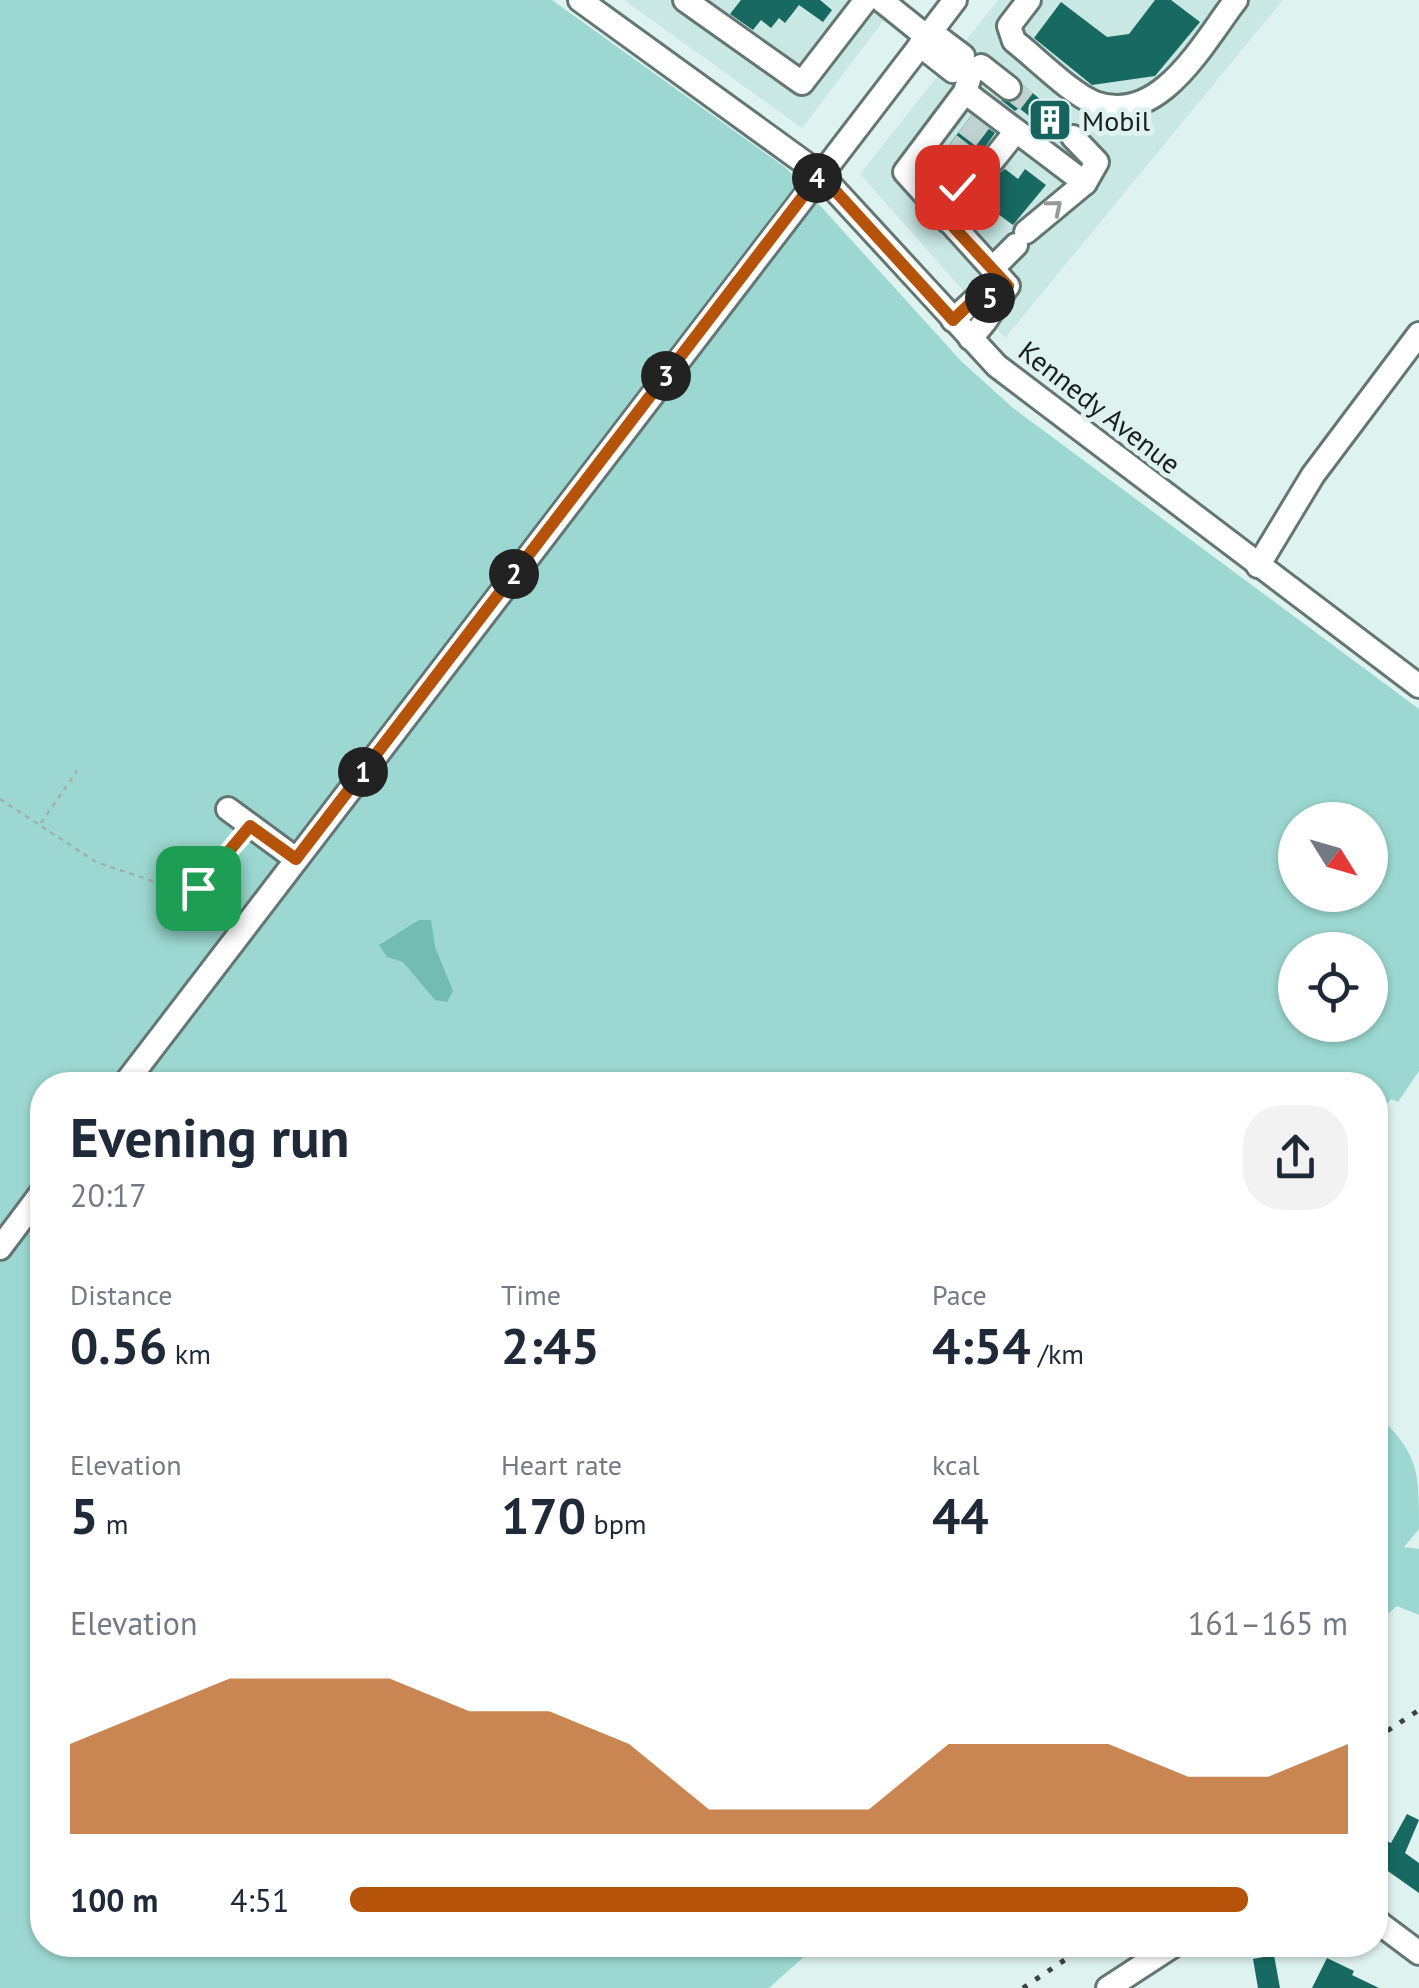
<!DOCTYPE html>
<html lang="en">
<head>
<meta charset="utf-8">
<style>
  :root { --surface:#fff; --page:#f2f2f3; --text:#1f2937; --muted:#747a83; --accent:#b45309 }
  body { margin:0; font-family:"PT Sans",sans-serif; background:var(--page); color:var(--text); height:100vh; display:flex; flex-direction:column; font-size:38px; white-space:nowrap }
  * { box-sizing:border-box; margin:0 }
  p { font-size:32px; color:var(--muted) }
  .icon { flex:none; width:55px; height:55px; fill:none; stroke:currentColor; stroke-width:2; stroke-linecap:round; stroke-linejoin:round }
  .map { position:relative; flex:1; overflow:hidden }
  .details { position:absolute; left:30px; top:1072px; width:1358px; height:885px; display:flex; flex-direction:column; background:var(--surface); border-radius:40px; box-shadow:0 2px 8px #0004 }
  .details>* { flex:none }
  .needle { width:65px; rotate:127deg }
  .buttons { position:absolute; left:1278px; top:802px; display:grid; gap:20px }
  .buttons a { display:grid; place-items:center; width:110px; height:110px; border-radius:50%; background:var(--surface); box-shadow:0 2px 8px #0004; font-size:50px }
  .pin { position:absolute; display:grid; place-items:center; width:85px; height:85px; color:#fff; margin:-42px; border-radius:20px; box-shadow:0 5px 15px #0006 }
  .km { position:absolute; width:50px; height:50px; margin:-25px; border-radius:50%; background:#222; color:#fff; font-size:28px; line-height:50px; text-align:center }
  .round { display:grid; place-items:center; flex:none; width:105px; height:105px; border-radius:40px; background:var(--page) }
  .overview { display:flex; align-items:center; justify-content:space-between; height:170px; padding:0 40px }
  h1 { font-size:55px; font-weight:700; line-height:75px }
  .figures { display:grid; grid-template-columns:repeat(3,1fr); gap:15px; height:170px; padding:10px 40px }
  .figures div { display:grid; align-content:center }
  .figures b { font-size:50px; font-weight:700 }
  .figures small { font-size:28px; font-weight:400 }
  .figures p { font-size:28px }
  .chart { height:280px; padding:20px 40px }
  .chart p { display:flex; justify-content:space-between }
  .chart svg { width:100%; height:180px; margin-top:10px; fill:var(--accent); opacity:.7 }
  ul { padding:0 40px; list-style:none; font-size:32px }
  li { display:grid; grid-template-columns:160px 120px 1fr; align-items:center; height:75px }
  li i { height:25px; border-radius:12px; background:var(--accent) }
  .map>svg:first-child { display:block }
  .built { fill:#c9e7e3 }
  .green { fill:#9cd8d1; fill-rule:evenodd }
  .water { fill:#72bcb4 }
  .building { fill:#186962 }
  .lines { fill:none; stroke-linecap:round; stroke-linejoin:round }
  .minor-tunnel { stroke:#c0d2d0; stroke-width:22; stroke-dasharray:22 11; stroke-linecap:butt }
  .minor-casing { stroke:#647674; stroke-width:28 }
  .path { stroke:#a0b0ae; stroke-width:2.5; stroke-dasharray:5 5; stroke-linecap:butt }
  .minor { stroke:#fff; stroke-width:22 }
  .rail { stroke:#3a4342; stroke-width:5; stroke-dasharray:5 10; stroke-linecap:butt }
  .oneway { stroke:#979a9a }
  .route-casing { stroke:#fff; stroke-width:20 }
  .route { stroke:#b45309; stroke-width:12 }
  .labels { text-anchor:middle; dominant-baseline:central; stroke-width:10; stroke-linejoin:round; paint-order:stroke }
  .poi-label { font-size:28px; fill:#181f1e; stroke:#def2ef; text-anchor:start }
  .street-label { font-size:28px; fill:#181f1e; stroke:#def2ef }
</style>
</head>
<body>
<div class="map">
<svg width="1419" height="1988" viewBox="0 0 1419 1988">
  <rect width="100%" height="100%" fill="#def2ef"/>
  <g class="built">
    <path d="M624 0H899L802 128Z"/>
    <path d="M998 0H1283L1005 338 860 174Z"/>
  </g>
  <g class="green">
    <path d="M0 0H552L786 168 961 361 1013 408 1419 709V1071L1398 1102 1391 1099 1375 1119V1085H42V1945H817L769 1988H0ZM1295 820H1370V895H1295ZM1295 950H1370V1025H1295Z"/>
    <path d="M1384 1421C1419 1457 1419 1474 1419 1529L1404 1547 1419 1549V1615L1397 1606 1375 1625V1425Z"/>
  </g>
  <path class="water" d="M419 920H431L435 947 453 991 447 1002 435 1000 403 962 387 957 379 945Z"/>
  <g class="building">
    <path d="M741 0H820L832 10 823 22 799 5 785 23 779 18 771 28 761 20 753 30 730 14Z"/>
    <path d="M1155 0H1171L1200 22 1155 76 1092 85 1034 38 1061 2 1107 37 1129 34Z"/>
    <path d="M1023 85 1069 123 1062 127 1058 139 1019 108 1015 111 1001 100 1015 101Z"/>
    <path d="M971 116 995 133 978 157 983 171H969L948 197 927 174Z"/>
    <path d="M1005 169 1018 179 1025 169 1046 185 1013 225 994 211 1000 202 988 193 991 185 986 173 998 174Z"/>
    <path d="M1407 1814 1419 1820 1405 1853 1419 1863V1893L1375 1862V1836L1391 1843Z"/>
    <path d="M1274 1955 1280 1988H1258L1253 1959Z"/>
    <path d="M1327 1958 1354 1971 1352 1975 1379 1988H1312Z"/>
  </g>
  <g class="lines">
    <g class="minor-tunnel">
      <path d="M1009 88 1073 137"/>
      <path d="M965 124 990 143"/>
      <path d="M950 144 985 171"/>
      <path d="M932 167 957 187"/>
    </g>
    <defs>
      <g id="minor">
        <path d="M580 0 820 174 997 366 1419 686"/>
        <path d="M685 0 802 83 866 0"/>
        <path d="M881 0 927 37"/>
        <path d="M1029 0 1009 26 1014 41C1035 57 1071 94 1095 103 1160 127 1204 41 1236 0"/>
        <path d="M931 32 963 56 962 66 971 73 965 92"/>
        <path d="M920 45 953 71 962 66"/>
        <path d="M971 73 981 66 1009 88"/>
        <path d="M993 160 1016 131"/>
        <path d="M948 221 976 184"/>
        <path d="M1026 232 1085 183 1097 162 1073 137"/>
        <path d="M992 269 1016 245"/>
        <path d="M953 320 980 295 996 301"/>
        <path d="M970 338C991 319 992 306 1008 286L905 172 965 92 1085 183"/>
        <path d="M1258 566 1313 475 1419 334"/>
        <path d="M228 809 296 859"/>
        <path d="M124 1085 955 0"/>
        <path d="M0 1248 42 1192"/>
        <path d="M1375 1920 1419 1953"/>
        <path d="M1108 1988 1174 1945"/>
      </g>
    </defs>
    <use href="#minor" class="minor-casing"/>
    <g class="path">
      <path d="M0 799 96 862 185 892 204 884 237 842"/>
      <path d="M41 823 77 771"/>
    </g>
    <use href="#minor" class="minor"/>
    <g class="rail">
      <path d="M1375 1739 1419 1710"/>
      <path d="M1023 1988 1087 1945"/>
    </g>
  </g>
  <defs><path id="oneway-chevron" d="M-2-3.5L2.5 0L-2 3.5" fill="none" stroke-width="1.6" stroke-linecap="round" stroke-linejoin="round" transform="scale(2.5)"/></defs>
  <use class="oneway" href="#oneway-chevron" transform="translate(1055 207) rotate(-40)"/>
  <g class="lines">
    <defs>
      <path id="route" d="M198 888 250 826 296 859 820 174 953 320 980 294 996 301 1008 286 948 221 968 195 957 187"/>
    </defs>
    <use href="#route" class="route-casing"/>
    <use href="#route" class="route"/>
  </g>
  <defs>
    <symbol id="building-square" viewBox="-11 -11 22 22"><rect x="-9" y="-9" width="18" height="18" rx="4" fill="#17645e" stroke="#def2ef"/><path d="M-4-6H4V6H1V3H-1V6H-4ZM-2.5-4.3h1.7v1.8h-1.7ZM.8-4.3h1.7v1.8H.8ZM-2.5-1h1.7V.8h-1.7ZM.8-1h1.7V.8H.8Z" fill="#fff"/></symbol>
  </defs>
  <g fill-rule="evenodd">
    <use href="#building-square" x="1025" y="95" width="50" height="50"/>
  </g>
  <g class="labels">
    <g class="poi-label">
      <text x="1082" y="120">Mobil</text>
    </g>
    <g class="street-label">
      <text transform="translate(1100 407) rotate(38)">Kennedy Avenue</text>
    </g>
  </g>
</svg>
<div class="buttons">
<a><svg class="needle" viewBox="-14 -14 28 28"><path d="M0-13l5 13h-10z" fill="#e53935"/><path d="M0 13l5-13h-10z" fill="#747a83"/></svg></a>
<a><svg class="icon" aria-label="locate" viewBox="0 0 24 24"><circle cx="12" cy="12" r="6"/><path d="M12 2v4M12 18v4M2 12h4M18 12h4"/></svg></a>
</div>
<div class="pin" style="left:198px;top:888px;background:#1e9e55"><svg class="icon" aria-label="arrive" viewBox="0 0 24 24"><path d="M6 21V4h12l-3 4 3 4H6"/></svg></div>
<div class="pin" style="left:957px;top:187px;background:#d93025"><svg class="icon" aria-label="check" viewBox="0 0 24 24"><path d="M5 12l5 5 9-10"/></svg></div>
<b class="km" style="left:363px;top:772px">1</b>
<b class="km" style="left:514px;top:574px">2</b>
<b class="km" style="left:666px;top:376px">3</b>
<b class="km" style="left:817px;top:178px">4</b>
<b class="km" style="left:990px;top:298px">5</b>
<section class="details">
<div class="overview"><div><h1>Evening run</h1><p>20:17</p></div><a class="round"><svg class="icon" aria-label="share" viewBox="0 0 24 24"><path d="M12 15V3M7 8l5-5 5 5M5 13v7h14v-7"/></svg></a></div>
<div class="figures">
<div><p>Distance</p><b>0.56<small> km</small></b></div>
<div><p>Time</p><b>2:45</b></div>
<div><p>Pace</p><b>4:54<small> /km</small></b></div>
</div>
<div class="figures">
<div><p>Elevation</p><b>5<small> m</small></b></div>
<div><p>Heart rate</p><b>170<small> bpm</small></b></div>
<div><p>kcal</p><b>44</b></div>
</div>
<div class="chart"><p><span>Elevation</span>161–165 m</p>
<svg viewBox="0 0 160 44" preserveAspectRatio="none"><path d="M0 44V22L10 14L20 6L30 6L40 6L50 14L60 14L70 22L80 38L90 38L100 38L110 22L120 22L130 22L140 30L150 30L160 22V44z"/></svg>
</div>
<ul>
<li><b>100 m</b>4:51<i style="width:90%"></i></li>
</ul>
</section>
</div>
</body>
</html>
